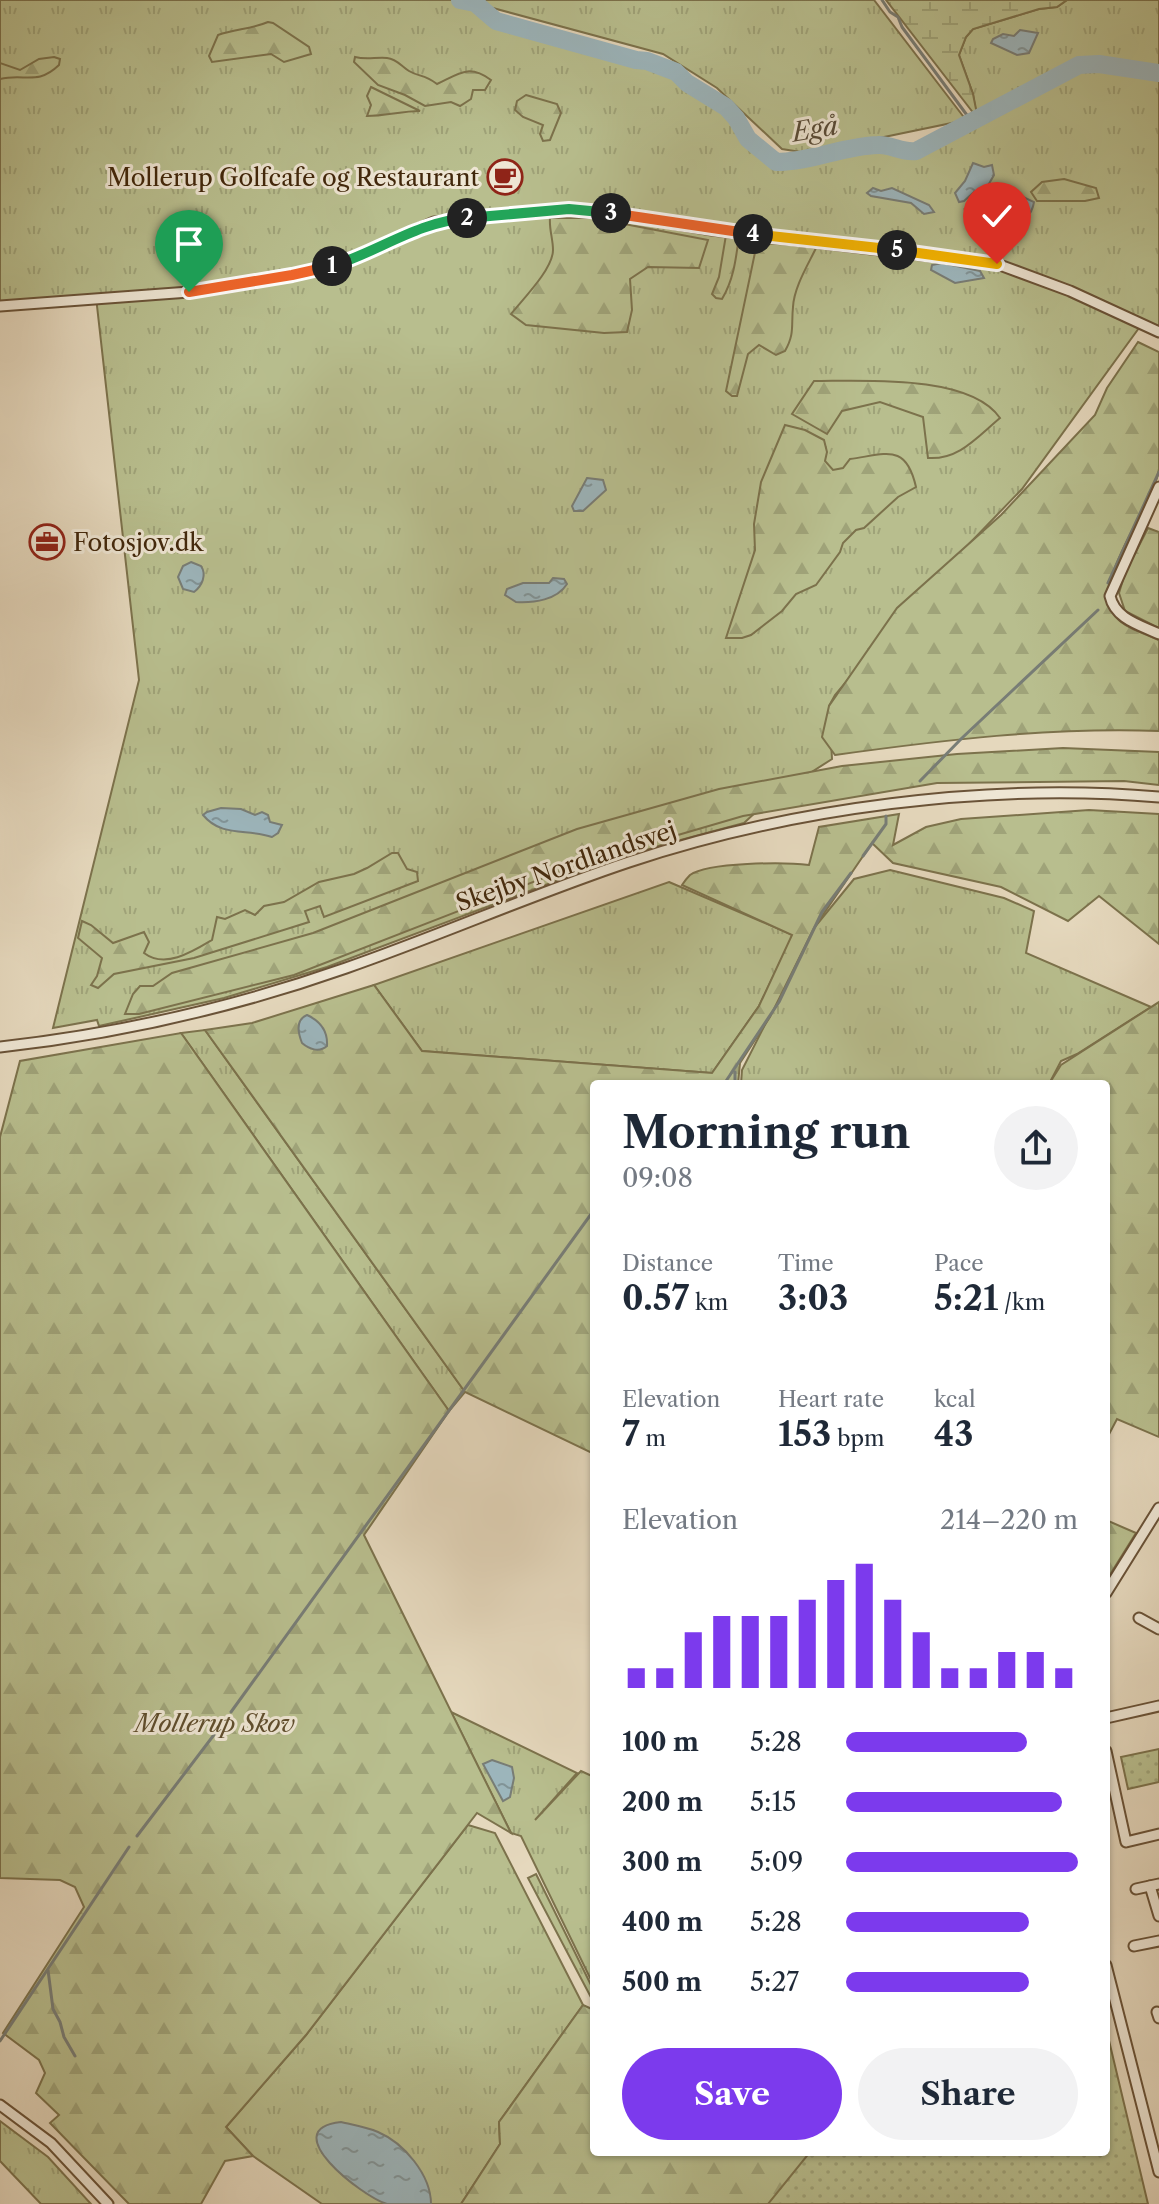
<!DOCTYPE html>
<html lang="en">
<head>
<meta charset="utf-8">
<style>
  :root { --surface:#fff; --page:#f2f2f3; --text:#1f2937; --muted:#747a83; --accent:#7c3aed }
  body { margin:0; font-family:"Libre Caslon Text",serif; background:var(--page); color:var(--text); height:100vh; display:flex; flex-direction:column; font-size:30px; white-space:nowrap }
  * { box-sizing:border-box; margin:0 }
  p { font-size:26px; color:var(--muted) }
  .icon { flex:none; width:44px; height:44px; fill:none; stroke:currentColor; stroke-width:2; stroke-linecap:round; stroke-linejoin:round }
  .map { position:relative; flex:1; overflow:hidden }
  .panel { position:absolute; left:590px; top:1080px; width:520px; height:1076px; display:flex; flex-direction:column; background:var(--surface); border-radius:8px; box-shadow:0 2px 6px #0004 }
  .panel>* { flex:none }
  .pin { position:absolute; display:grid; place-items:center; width:68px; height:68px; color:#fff; margin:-82px -34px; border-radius:50% 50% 50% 0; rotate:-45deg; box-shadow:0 0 8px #0007 }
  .pin .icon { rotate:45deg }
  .km { position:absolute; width:40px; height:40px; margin:-20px; border-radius:50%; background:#222; color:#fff; font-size:22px; line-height:40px; text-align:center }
  .round { display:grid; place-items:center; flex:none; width:84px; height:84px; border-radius:42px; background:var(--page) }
  .summary { display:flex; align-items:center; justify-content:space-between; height:136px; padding:0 32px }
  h1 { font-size:44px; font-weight:700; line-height:60px }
  .figures { display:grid; grid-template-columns:repeat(3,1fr); gap:12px; height:136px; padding:8px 32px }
  .figures div { display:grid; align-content:center }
  .figures b { font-size:34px; font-weight:700 }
  .figures small { font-size:22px; font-weight:400 }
  .figures p { font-size:22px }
  .chart { height:224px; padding:16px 32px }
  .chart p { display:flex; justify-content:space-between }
  .chart svg { width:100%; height:144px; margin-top:8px; stroke:var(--accent); stroke-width:6 }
  .cta { display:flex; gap:16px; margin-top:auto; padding:16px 32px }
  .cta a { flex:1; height:92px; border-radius:48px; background:var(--accent); color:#fff; font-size:32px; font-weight:700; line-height:92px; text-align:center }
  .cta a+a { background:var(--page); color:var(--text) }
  ul { padding:0 32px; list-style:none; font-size:26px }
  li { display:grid; grid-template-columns:128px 96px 1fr; align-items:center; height:60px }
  li i { height:20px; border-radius:10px; background:var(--accent) }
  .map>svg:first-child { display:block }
  .grass { fill:url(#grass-tufts); stroke:#7c724c; stroke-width:2 }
  .forest { fill:url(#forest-firs); stroke:#7c724c; stroke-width:2 }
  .wetland { fill:url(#wetland-marsh); stroke:#7c724c; stroke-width:2 }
  .park { fill:url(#park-dots); stroke:#7c724c; stroke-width:2 }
  .water { fill:url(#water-ripples); stroke:#787d76; stroke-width:2 }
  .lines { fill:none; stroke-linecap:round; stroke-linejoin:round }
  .stream { stroke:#787d76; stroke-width:3 }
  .river { stroke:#9cb6bd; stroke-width:18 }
  .minor-casing { stroke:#6a5338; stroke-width:13 }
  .minor { stroke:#eee6d4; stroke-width:9 }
  .split-1-casing { stroke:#fff; stroke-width:16 }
  .split-2-casing { stroke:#fff; stroke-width:16 }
  .split-3-casing { stroke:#fff; stroke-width:16 }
  .split-4-casing { stroke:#fff; stroke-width:16 }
  .split-5-casing { stroke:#fff; stroke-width:16 }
  .split-6-casing { stroke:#fff; stroke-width:16 }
  .split-1 { stroke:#f0652b; stroke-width:10 }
  .split-2 { stroke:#22a559; stroke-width:10 }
  .split-3 { stroke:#22a559; stroke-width:10 }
  .split-4 { stroke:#f0652b; stroke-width:10 }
  .split-5 { stroke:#f5b400; stroke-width:10 }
  .split-6 { stroke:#f5b400; stroke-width:10 }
  .labels { text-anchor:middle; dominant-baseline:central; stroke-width:6; stroke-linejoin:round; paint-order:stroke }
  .poi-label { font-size:24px; fill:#41270b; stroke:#eee6d4; text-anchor:end }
  .street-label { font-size:24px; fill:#41270b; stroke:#eee6d4 }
  .park-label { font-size:24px; font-style:italic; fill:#5f4d2c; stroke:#eee6d4 }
  .water-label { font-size:26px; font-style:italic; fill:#584b38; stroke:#eee6d4 }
</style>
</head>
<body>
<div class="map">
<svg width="1159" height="2204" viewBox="0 0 1159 2204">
  <defs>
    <pattern id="grass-tufts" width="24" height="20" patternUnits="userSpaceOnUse" patternTransform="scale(2)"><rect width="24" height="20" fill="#b8be8e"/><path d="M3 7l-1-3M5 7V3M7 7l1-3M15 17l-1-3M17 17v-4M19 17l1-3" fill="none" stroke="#9fa379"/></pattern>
    <pattern id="forest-firs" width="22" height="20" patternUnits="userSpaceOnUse" patternTransform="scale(2)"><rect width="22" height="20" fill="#b8be8e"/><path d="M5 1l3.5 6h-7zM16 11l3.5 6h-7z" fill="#9fa379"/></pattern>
    <pattern id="wetland-marsh" width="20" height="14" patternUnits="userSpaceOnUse" patternTransform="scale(2)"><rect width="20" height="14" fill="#b8be8e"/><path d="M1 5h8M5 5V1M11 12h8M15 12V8" fill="none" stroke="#9fa379"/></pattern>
    <pattern id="park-dots" width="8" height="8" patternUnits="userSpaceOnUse" patternTransform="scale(2)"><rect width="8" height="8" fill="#b8be8e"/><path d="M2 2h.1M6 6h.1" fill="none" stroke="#9fa379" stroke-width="1.8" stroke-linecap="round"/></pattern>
    <pattern id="water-ripples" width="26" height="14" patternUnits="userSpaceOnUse" patternTransform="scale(2)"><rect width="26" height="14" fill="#9cb6bd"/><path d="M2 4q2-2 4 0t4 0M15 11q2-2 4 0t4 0" fill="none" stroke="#819498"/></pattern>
  </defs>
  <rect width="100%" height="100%" fill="#e5d8bd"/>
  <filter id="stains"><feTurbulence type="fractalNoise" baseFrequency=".0025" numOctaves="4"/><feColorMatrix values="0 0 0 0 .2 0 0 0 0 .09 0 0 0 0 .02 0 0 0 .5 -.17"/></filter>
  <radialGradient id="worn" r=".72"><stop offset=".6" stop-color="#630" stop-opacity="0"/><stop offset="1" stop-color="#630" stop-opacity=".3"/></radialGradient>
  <g class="grass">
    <path d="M0 0H874L966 120 807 153 782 149 717 88 663 54 478 4 496 21 636 60C648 61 666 65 677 73 682 77 685 82 690 85 706 95 724 102 736 118 745 131 758 158 776 162 811 170 846 144 880 145 893 145 902 153 916 151L977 119 973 94 959 55 966 37 973 29 1039 9 1057 7 1067 0H1159V329L1139 328 1022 489 914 601 835 695 829 706 832 759 771 798 744 823 662 845 593 867 327 967 224 998 99 1026 97 1020 53 1028 139 680 96 297 0 303Z"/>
    <path d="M890 870 1004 898 1034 911 1026 953 1151 1007 1077 1054 1061 1061 1049 1084H741L742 1070 814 928 854 879Z"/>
    <path d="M669 882 793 935 759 1006 712 1073 422 1051 374 985Z"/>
    <path d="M205 1030 465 1392 449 1411 181 1033Z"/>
    <path d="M451 1712 577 1773 535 1820 581 1771 594 1777V1986L521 1836 511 1833Z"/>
    <path d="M468 1825 495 1833 583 2005 499 2122 500 2144 461 2204H322L253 2156 226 2127 306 2035Z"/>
    <path d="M536 1874 594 1991V2003L528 1878Z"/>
    <path d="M0 2121 48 2157 91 2204H41L0 2161Z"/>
  </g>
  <g class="forest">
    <path d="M268 22 273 23 309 47 311 54 284 62 271 54 212 62 209 56 218 35C235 29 252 29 268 22Z"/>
    <path d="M54 57 60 59 59 65C37 86 25 73 0 79V63L20 70 39 59Z"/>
    <path d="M355 57C366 60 376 57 387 58 397 59 401 66 409 71 419 77 424 74 437 84 460 73 469 64 491 80L485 90H473L471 99 460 106 451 102 425 106 405 95 378 85 354 62Z"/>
    <path d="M371 87 420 111C402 111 385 116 367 116L371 105 367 96Z"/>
    <path d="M526 95 557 104 561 113 550 140 543 141 540 134 543 125 523 117 515 110 517 101Z"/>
    <path d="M1064 179 1096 188 1099 198 1085 201H1037L1031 192 1042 182Z"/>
    <path d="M550 218H593L708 240 699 268 648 267 630 279 632 310 627 332 604 333 526 325 511 314C523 299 553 269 553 250 553 239 549 229 550 218Z"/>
    <path d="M726 235 739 236C736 258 734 279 722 299L716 298 712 294 719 277Z"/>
    <path d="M757 243 817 246C808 265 794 287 793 307 791 326 795 333 785 351L776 355 759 345 748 354 737 396H732L726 391Z"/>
    <path d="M1138 342 1159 352C1159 388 1159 434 1159 469 1154 506 1088 583 1116 617 1125 628 1146 634 1159 640V731C1050 727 943 740 835 755L822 737 829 706 897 608 1001 515 1095 415 1107 388Z"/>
    <path d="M814 381C863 381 970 374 1000 418 977 437 959 460 928 458L923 417 880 402 842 411 827 434 792 414Z"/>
    <path d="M785 425 805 430 824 440 827 452 825 461 833 470 843 468 850 459C887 454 906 443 916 487L898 497 864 528 856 530 843 543 840 552 816 585 796 594 782 611 751 635 742 638H726L755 550 754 524 761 482Z"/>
    <path d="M1148 528 1159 532V628L1125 611 1119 593 1125 573Z"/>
    <path d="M1063 748 1159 752V785L1124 781 937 783 743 816 582 863 294 975 139 1014H125L133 994 140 986H153L172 973 313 933 577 829 719 789 842 766 957 754Z"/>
    <path d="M1089 810 1159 814V944L1099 896 1068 921 1001 887 893 863 872 843 814 928 770 1017 740 1063 738 1084H594V1454L465 1392 205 1030 252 1023 374 985 422 1051 712 1073 759 1006 792 935 682 885C684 882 687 878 690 875 708 862 785 862 809 865L819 827 899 814 893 845 926 827 961 819Z"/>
    <path d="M392 853H398L407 869 417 872 418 881 324 917 320 906 305 911 309 922 194 958 114 974 98 988 91 985 97 976 102 958 78 938 82 921 91 925 113 943 144 932 149 942 144 953C165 969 192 952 212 940L217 917 225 919 245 910 255 915 264 906 284 902 319 882 354 874 367 868Z"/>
    <path d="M1159 1002V1437L1117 1419 1106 1440V1084H1049L1061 1065Z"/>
    <path d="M181 1033 449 1411 364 1535 511 1833 477 1813 306 2035 226 2127 253 2156 225 2161 201 2204H129L50 2123 59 2115 36 2093 45 2073 39 2060 3 2033 84 1907 75 1887 60 1880 0 1878V1137L20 1061Z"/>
    <path d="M1106 1520 1136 1533 1106 1581Z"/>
    <path d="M583 2005 594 2010V2152H983L1009 2204H461L500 2144 499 2122Z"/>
  </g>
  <path class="wetland" d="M886 0H1067L1057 7 1039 9 973 29 966 37 959 55 973 94 978 119Z"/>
  <g class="park">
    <path d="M1159 1749V1782L1128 1789 1121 1757Z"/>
    <path d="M1106 2028 1148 2204H768L810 2152H1106Z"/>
  </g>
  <g class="water">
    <path d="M1020 30 1038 33 1029 53 1017 55 991 43 993 39 1003 34 1014 36Z"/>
    <path d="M973 163 984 167 992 165 994 175 983 194 974 192 964 201 959 202 955 193 965 181Z"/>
    <path d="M873 188 881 191 892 188 929 205 934 212 924 214 911 203 871 196 867 193Z"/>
    <path d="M1021 196 1034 202C1032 215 1023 224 1010 220L1008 215 1013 203Z"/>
    <path d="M942 263 980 271 984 278 955 283 931 270 932 265Z"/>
    <path d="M587 478 603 480 606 490 583 511H574L572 506Z"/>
    <path d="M191 562 201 566C207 575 202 586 194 592L183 589 178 577 183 566Z"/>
    <path d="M553 578 564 579 567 584C557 600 534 603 516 602L505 595 507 589 523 583H549Z"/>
    <path d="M221 808 241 809 255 815 262 812 268 815 270 822 282 825 278 833 272 837C247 828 222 838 203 815L207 812Z"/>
    <path d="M307 1015C320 1021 328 1031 327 1046 319 1053 309 1049 302 1043 298 1033 295 1020 307 1015Z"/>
    <path d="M492 1760 512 1767 514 1778 510 1797 503 1801 483 1764Z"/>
    <path d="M341 2122C353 2125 366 2127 378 2132 404 2143 431 2175 431 2204 418 2204 399 2204 387 2204 363 2197 274 2129 341 2122Z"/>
  </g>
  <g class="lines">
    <g class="stream">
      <path d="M882 0 890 12 898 17 902 27 972 122"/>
      <path d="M983 194 1001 217H1008"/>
      <path d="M1108 583 1159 472"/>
      <path d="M920 781 962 738 1098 610"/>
      <path d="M863 856 886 824V816"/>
      <path d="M724 1084 779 1002 822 912 851 873"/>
      <path d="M735 1084V1072"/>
      <path d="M231 1712 594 1210"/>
      <path d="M137 1836 226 1719"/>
      <path d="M48 1970 53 2009 60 2022 64 2037 75 2056"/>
      <path d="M0 2041 129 1847"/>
    </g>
    <path class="river" d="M460 0 475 3 496 21 636 60 647 61 676 72 687 83 726 107 736 118 748 139 776 162C811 162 843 146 878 145 891 144 902 153 916 151L1079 65 1099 64 1159 73"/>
    <defs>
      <g id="minor">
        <path d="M0 306 189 292 292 275 334 266 434 222 569 209 601 211 712 230 997 264 1070 291 1159 332"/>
        <path d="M1159 487 1110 596C1115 619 1140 625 1159 634"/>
        <path d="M0 1047C118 1034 235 1007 346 968 441 935 533 894 629 862 791 808 989 782 1159 797"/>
        <path d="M1106 1593 1159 1508"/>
        <path d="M1139 1618 1159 1629"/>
        <path d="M1106 1718 1159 1706"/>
        <path d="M1106 1751 1126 1842 1159 1834"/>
        <path d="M1150 1886 1159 1916"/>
        <path d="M1136 1889 1159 1884"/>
        <path d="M1134 1946 1159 1941"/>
        <path d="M1106 1965 1159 2172"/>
        <path d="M1157 2012 1159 2018"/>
        <path d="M0 2105 51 2143 108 2204"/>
      </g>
    </defs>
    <use href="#minor" class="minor-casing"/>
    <use href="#minor" class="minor"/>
  </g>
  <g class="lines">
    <defs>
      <path id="split-1" d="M189 292 292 275 332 266"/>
      <path id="split-2" d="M332 266C378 252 417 222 467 218"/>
      <path id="split-3" d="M467 218 569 209 611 213"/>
      <path id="split-4" d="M611 213 753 234"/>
      <path id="split-5" d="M753 234 897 250"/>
      <path id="split-6" d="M897 250 997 264"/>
    </defs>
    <use href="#split-1" class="split-1-casing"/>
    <use href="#split-2" class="split-2-casing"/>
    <use href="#split-3" class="split-3-casing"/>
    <use href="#split-4" class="split-4-casing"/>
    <use href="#split-5" class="split-5-casing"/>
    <use href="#split-6" class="split-6-casing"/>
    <use href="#split-1" class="split-1"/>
    <use href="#split-2" class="split-2"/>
    <use href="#split-3" class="split-3"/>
    <use href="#split-4" class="split-4"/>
    <use href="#split-5" class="split-5"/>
    <use href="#split-6" class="split-6"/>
  </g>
  <defs>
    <symbol id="cafe-ring" viewBox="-11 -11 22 22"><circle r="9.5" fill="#eee6d4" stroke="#8f2418" stroke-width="1.5"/><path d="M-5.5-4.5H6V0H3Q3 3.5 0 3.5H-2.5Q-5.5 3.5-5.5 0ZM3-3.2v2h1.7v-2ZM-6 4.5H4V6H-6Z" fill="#8f2418"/></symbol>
    <symbol id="office-ring" viewBox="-11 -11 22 22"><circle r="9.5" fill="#eee6d4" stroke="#8f2418" stroke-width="1.5"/><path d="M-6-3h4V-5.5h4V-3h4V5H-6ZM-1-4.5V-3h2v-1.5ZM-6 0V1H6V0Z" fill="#8f2418"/></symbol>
  </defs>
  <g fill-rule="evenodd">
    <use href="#cafe-ring" x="485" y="157" width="40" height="40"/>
    <use href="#office-ring" x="27" y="522" width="40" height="40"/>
  </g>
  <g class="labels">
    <g class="poi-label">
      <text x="479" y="177">Mollerup Golfcafe og Restaurant</text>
      <text x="73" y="542" text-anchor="start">Fotosjov.dk</text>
    </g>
    <g class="street-label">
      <text transform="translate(566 866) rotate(-19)">Skejby Nordlandsvej</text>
    </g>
    <g class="park-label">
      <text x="215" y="1723">Mollerup Skov</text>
    </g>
    <g class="water-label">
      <text transform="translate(815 129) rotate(-10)">Egå</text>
    </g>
  </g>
  <rect width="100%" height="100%" filter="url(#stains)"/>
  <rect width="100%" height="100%" fill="url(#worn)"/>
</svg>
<div class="pin" style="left:189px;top:292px;background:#1e9e55"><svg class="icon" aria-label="arrive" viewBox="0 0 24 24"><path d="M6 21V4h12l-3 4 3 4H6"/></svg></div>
<div class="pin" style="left:997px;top:264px;background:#d93025"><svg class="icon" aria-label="check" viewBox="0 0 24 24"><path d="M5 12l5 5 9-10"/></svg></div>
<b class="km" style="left:332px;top:266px">1</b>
<b class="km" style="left:467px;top:218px">2</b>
<b class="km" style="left:611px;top:213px">3</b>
<b class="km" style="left:753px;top:234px">4</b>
<b class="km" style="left:897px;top:250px">5</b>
<section class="panel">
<div class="summary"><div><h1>Morning run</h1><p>09:08</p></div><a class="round"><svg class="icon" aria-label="share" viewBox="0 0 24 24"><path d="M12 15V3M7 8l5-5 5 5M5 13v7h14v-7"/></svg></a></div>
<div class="figures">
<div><p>Distance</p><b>0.57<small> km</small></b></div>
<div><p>Time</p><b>3:03</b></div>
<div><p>Pace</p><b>5:21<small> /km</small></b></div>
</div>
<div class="figures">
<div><p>Elevation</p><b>7<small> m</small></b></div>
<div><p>Heart rate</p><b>153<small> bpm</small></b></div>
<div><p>kcal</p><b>43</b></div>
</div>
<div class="chart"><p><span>Elevation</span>214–220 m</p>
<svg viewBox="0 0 160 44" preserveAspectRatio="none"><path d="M5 44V38M15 44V38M25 44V27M35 44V22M45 44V22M55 44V22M65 44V17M75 44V11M85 44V6M95 44V17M105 44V27M115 44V38M125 44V38M135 44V33M145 44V33M155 44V38"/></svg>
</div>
<ul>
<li><b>100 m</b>5:28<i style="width:78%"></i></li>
<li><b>200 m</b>5:15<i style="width:93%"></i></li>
<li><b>300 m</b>5:09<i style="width:100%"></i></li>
<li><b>400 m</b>5:28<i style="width:79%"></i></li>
<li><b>500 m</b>5:27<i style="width:79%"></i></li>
</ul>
<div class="cta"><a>Save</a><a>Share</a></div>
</section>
</div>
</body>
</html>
